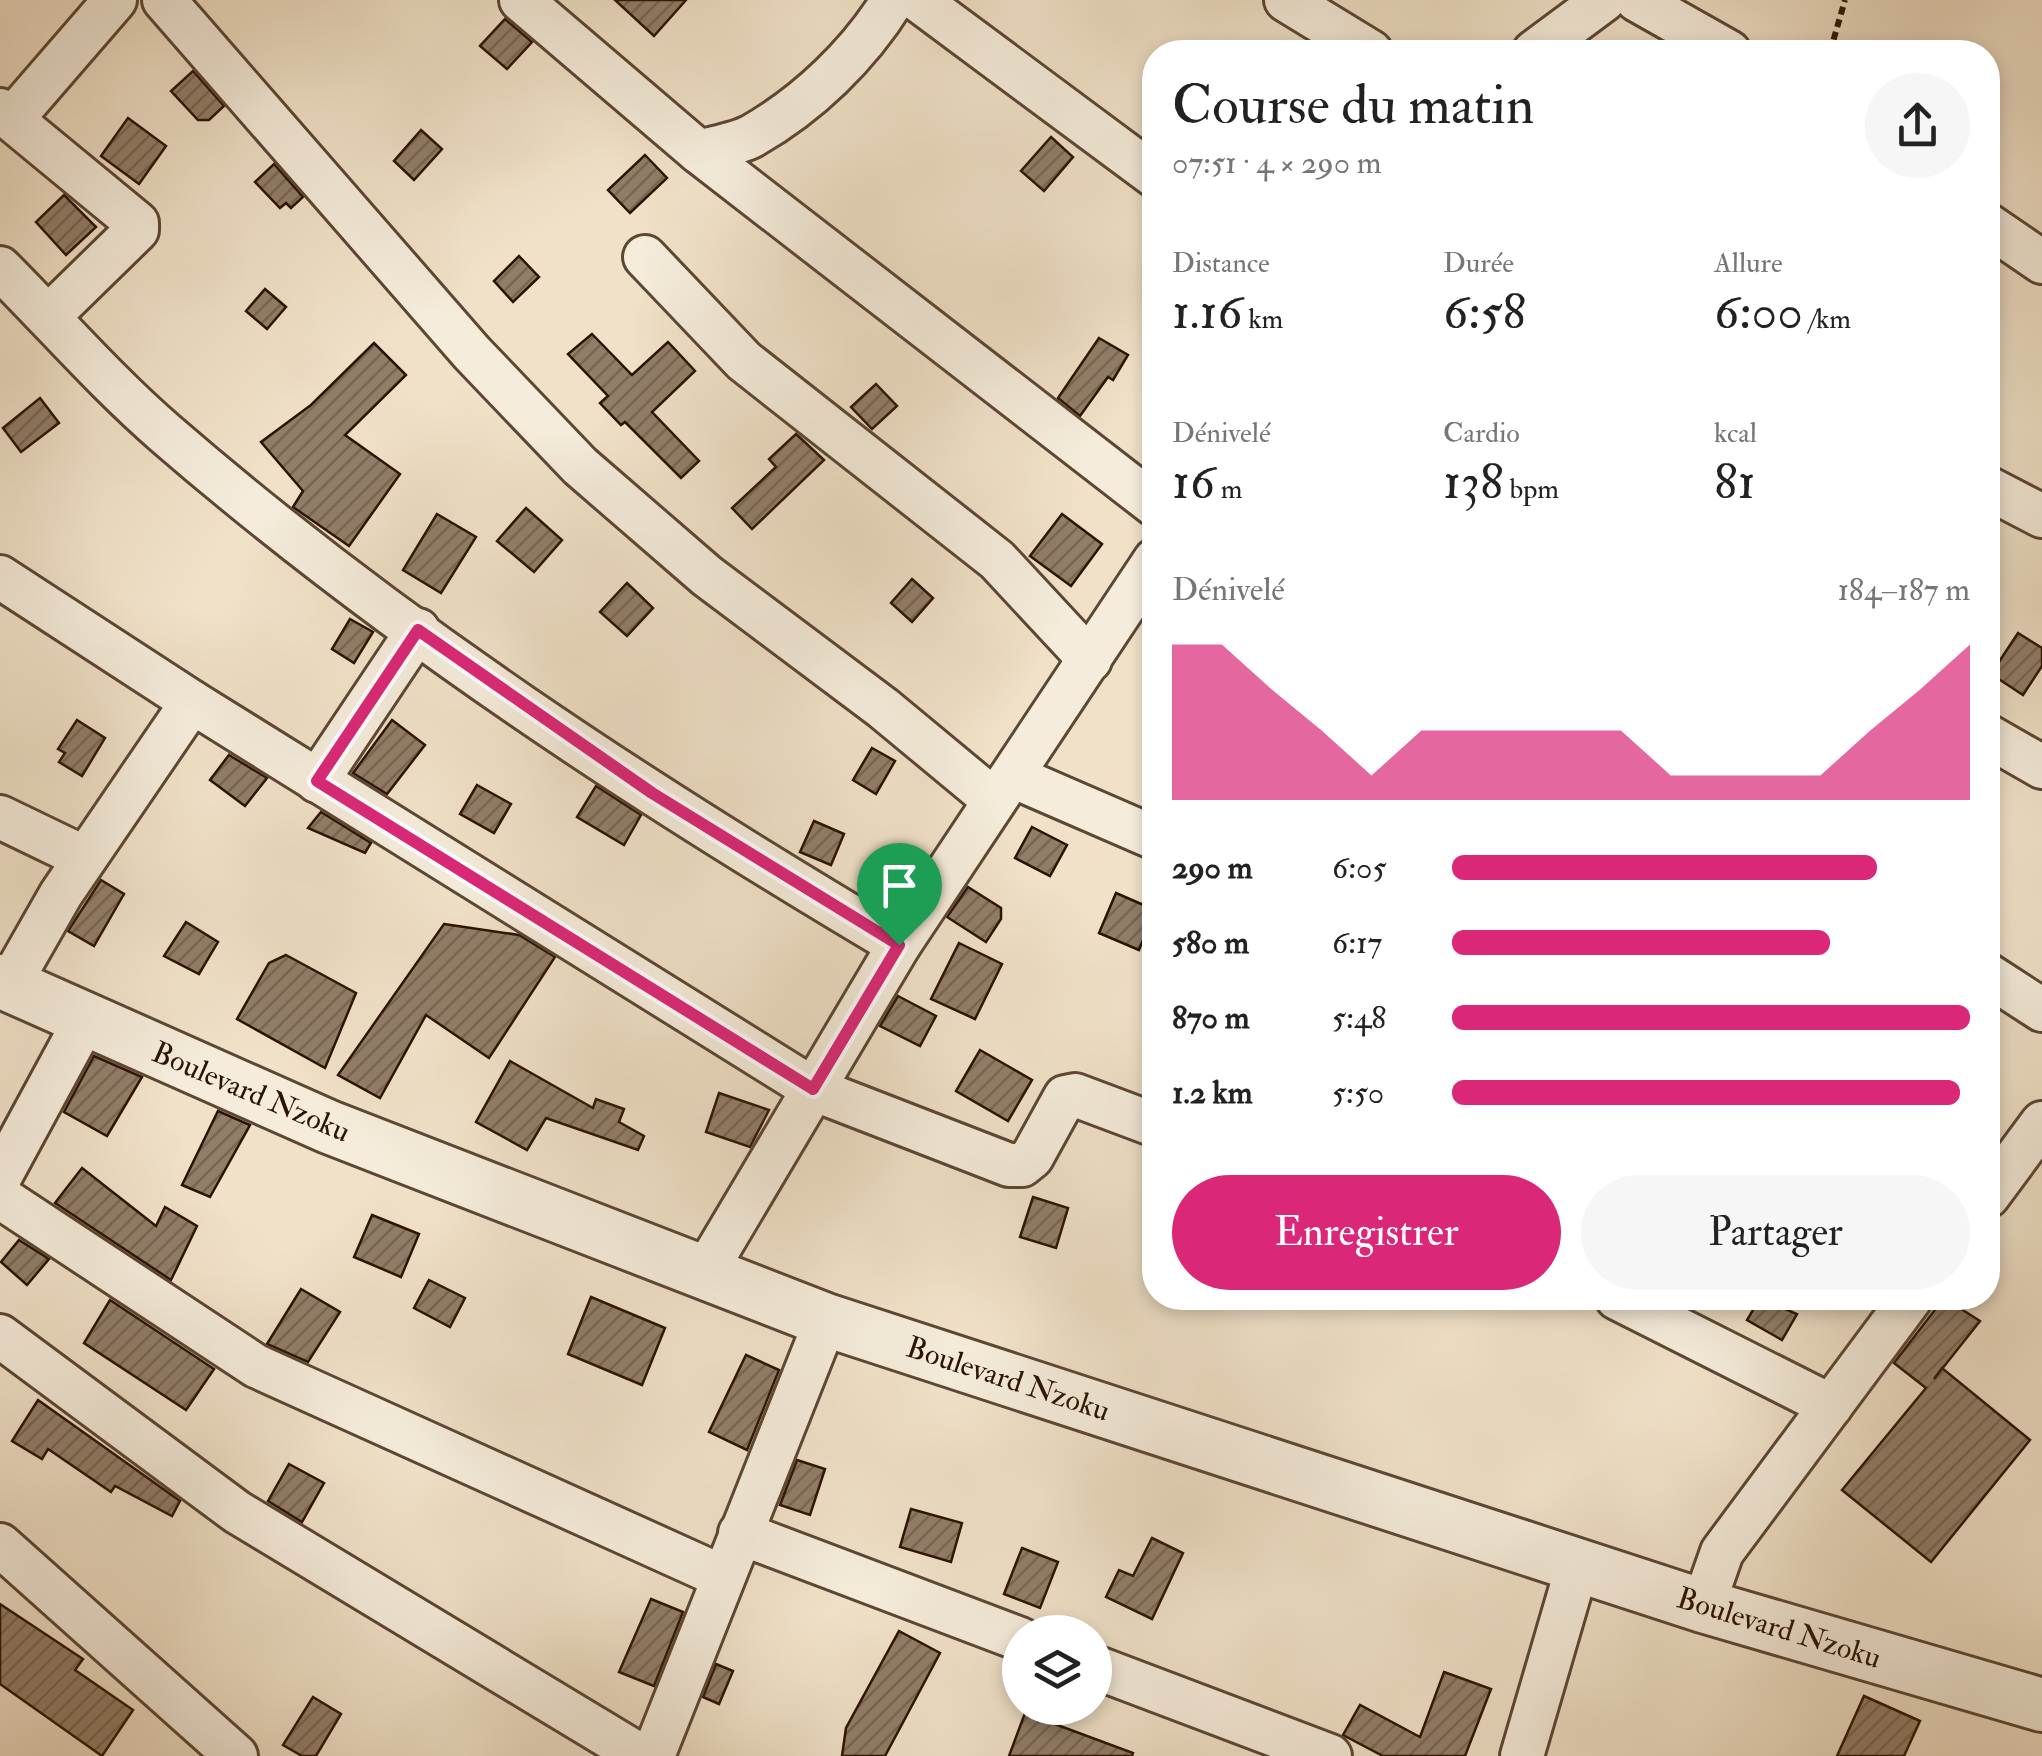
<!DOCTYPE html>
<html lang="fr">
<head>
<meta charset="utf-8">
<style>
  :root { --surface:#fff; --page:#f6f6f6; --text:#222; --muted:#767676; --accent:#db2777 }
  body { margin:0; font-family:"IM FELL Double Pica",serif; background:var(--page); color:var(--text); height:100vh; display:flex; flex-direction:column; font-size:38px; white-space:nowrap }
  * { box-sizing:border-box; margin:0 }
  p { font-size:32px; color:var(--muted) }
  .icon { flex:none; width:55px; height:55px; fill:none; stroke:currentColor; stroke-width:2; stroke-linecap:round; stroke-linejoin:round }
  .map { position:relative; flex:1; overflow:hidden }
  .side { position:absolute; left:1142px; top:40px; width:858px; height:1270px; display:flex; flex-direction:column; background:var(--surface); border-radius:40px; box-shadow:0 5px 15px #0003 }
  .side>* { flex:none }
  .controls { position:absolute; left:1002px; top:1615px; display:grid; gap:20px }
  .controls a { display:grid; place-items:center; width:110px; height:110px; border-radius:50%; background:var(--surface); box-shadow:0 5px 15px #0003; font-size:50px }
  .pin { position:absolute; display:grid; place-items:center; width:85px; height:85px; color:#fff; margin:-102px -42px; border-radius:50% 50% 50% 0; rotate:-45deg; box-shadow:0 0 10px #0007 }
  .pin .icon { rotate:45deg }
  .round { display:grid; place-items:center; flex:none; width:105px; height:105px; border-radius:52px; background:var(--page) }
  .headline { display:flex; align-items:center; justify-content:space-between; height:170px; padding:0 30px }
  h1 { font-size:55px; font-weight:600; line-height:75px }
  .stats { display:grid; grid-template-columns:repeat(3,1fr); gap:15px; height:170px; padding:10px 30px }
  .stats div { display:grid; align-content:center }
  .stats b { font-size:50px; font-weight:600 }
  .stats small { font-size:28px; font-weight:400 }
  .stats p { font-size:28px }
  .chart { height:280px; padding:20px 30px }
  .chart p { display:flex; justify-content:space-between }
  .chart svg { width:100%; height:180px; margin-top:10px; fill:var(--accent); opacity:.7 }
  .primary-button { display:flex; gap:20px; margin-top:auto; padding:20px 30px }
  .primary-button a { flex:1; height:115px; border-radius:60px; background:var(--accent); color:#fff; font-size:40px; font-weight:600; line-height:115px; text-align:center }
  .primary-button a+a { background:var(--page); color:var(--text) }
  ul { padding:0 30px; list-style:none; font-size:32px }
  li { display:grid; grid-template-columns:160px 120px 1fr; align-items:center; height:75px }
  li i { height:25px; border-radius:12px; background:var(--accent) }
  .map>svg:first-child { display:block }
  .building { fill:url(#building-hatch); stroke:#2b1302; stroke-width:2.5 }
  .lines { fill:none; stroke-linecap:round; stroke-linejoin:round }
  .minor-casing { stroke:#5c4634; stroke-width:48 }
  .tertiary-casing { stroke:#5c4634; stroke-width:58 }
  .path { stroke:#2b1302; stroke-width:6; stroke-dasharray:8 5; stroke-linecap:butt }
  .minor { stroke:#f5ecdb; stroke-width:42 }
  .tertiary { stroke:#f5ecdb; stroke-width:52 }
  .route-casing { stroke:#fff; stroke-width:20 }
  .route { stroke:#db2777; stroke-width:12 }
  .labels { text-anchor:middle; dominant-baseline:central; stroke-width:9; stroke-linejoin:round; paint-order:stroke }
  .street-label { font-size:30px; fill:#2b1302; stroke:#f5ecdb }
</style>
</head>
<body>
<div class="map">
<svg width="2042" height="1756" viewBox="0 0 2042 1756">
  <defs>
    <pattern id="building-hatch" width="6" height="6" patternUnits="userSpaceOnUse" patternTransform="scale(2.5)"><rect width="6" height="6" fill="#917e69"/><path d="M-1 1l2-2M0 6l6-6M5 7l2-2" fill="none" stroke="#776654"/></pattern>
  </defs>
  <rect width="100%" height="100%" fill="#f0e1c8"/>
  <filter id="stains"><feTurbulence type="fractalNoise" baseFrequency=".002" numOctaves="4"/><feColorMatrix values="0 0 0 0 .2 0 0 0 0 .09 0 0 0 0 .02 0 0 0 .5 -.17"/></filter>
  <radialGradient id="worn" r=".72"><stop offset=".6" stop-color="#630" stop-opacity="0"/><stop offset="1" stop-color="#630" stop-opacity=".3"/></radialGradient>
  <g class="building">
    <path d="M615 0H686L654 36Z"/>
    <path d="M505 19 532 42 507 69 480 46Z"/>
    <path d="M193 71 224 106 209 120H198L171 91Z"/>
    <path d="M128 118 166 146 139 184 101 156Z"/>
    <path d="M421 130 442 149 414 180 394 161Z"/>
    <path d="M1051 137 1073 157 1044 191 1021 171Z"/>
    <path d="M645 155 667 178 630 213 608 190Z"/>
    <path d="M274 164 303 197 291 208 286 203 280 208 255 182Z"/>
    <path d="M64 195 96 227 66 255 36 222Z"/>
    <path d="M519 256 539 277 513 302 494 281Z"/>
    <path d="M265 289 286 307 267 329 246 311Z"/>
    <path d="M592 334 632 375 668 342 695 371 652 412 699 461 681 478 625 422 621 425 600 403 608 396 568 354Z"/>
    <path d="M1099 338 1128 355 1113 380 1108 377 1080 416 1058 398Z"/>
    <path d="M374 343 406 375 345 435 400 474 349 546 293 507 303 491 261 442 311 405Z"/>
    <path d="M876 384 897 406 872 429 851 407Z"/>
    <path d="M40 398 59 423 21 452 3 428Z"/>
    <path d="M796 434 824 460 752 529 732 508 776 467 769 459Z"/>
    <path d="M526 508 562 540 534 572 497 541Z"/>
    <path d="M437 514 476 537 441 593 403 570Z"/>
    <path d="M1062 514 1102 544 1071 586 1030 556Z"/>
    <path d="M912 579 933 598 912 622 891 603Z"/>
    <path d="M627 583 653 608 627 636 600 612Z"/>
    <path d="M350 619 373 632 354 663 332 649Z"/>
    <path d="M2018 633 2042 648V666L2023 695 1991 674Z"/>
    <path d="M77 720 105 738 82 776 59 762 65 753 58 749Z"/>
    <path d="M392 720 425 745 387 794 353 773Z"/>
    <path d="M872 748 895 761 876 794 853 780Z"/>
    <path d="M229 755 267 778 245 806 210 780Z"/>
    <path d="M477 785 511 804 494 833 460 814Z"/>
    <path d="M596 786 641 815 624 845 577 817Z"/>
    <path d="M321 812 371 843 365 853 308 828Z"/>
    <path d="M814 821 844 834 831 865 800 852Z"/>
    <path d="M1032 827 1067 845 1050 876 1015 858Z"/>
    <path d="M101 880 124 894 94 946 68 931Z"/>
    <path d="M968 887 1001 908V919L986 942 947 917Z"/>
    <path d="M1116 893 1155 910 1139 950 1099 933Z"/>
    <path d="M186 922 218 942 199 974 164 956Z"/>
    <path d="M444 924 519 935 555 957 489 1058 426 1015 380 1098 338 1075Z"/>
    <path d="M959 943 1002 964 975 1019 931 999Z"/>
    <path d="M286 955 356 993 325 1068 237 1019 269 963Z"/>
    <path d="M898 996 936 1016 920 1046 880 1026Z"/>
    <path d="M980 1050 1032 1080 1008 1121 956 1091Z"/>
    <path d="M94 1056 142 1077 107 1136 64 1112Z"/>
    <path d="M510 1061 593 1108 596 1099 624 1109 619 1122 644 1136 638 1150 546 1118 527 1150 476 1122Z"/>
    <path d="M719 1093 769 1110 750 1147 706 1132Z"/>
    <path d="M218 1111 250 1125 210 1197 182 1185Z"/>
    <path d="M82 1168 156 1226 165 1207 197 1226 171 1280 55 1203Z"/>
    <path d="M1033 1197 1068 1208 1056 1248 1020 1237Z"/>
    <path d="M372 1215 419 1234 401 1277 354 1257Z"/>
    <path d="M19 1240 49 1259 27 1285 1 1262Z"/>
    <path d="M429 1280 465 1298 450 1327 414 1308Z"/>
    <path d="M301 1289 340 1312 308 1362 267 1344Z"/>
    <path d="M591 1297 665 1328 642 1385 568 1354Z"/>
    <path d="M1760 1298 1797 1314 1782 1340 1747 1320Z"/>
    <path d="M1944 1298 1980 1321 1934 1379 1942 1368 2030 1440 1931 1562 1842 1490 1926 1388 1894 1363Z"/>
    <path d="M110 1300 214 1369 186 1410 84 1343Z"/>
    <path d="M746 1355 779 1370 747 1450 709 1432Z"/>
    <path d="M38 1400 180 1501 172 1516 115 1486 111 1492 48 1449 42 1459 12 1441Z"/>
    <path d="M797 1460 825 1469 810 1515 780 1505Z"/>
    <path d="M289 1464 324 1483 302 1522 268 1501Z"/>
    <path d="M911 1509 962 1523 951 1562 900 1547Z"/>
    <path d="M1152 1538 1183 1553 1152 1619 1106 1597 1119 1570 1133 1576Z"/>
    <path d="M1022 1548 1058 1562 1040 1608 1004 1594Z"/>
    <path d="M651 1599 683 1612 654 1686 619 1672Z"/>
    <path d="M0 1604 83 1659 75 1670 133 1710 102 1756 0 1684Z"/>
    <path d="M899 1631 940 1653 885 1756H842L846 1728Z"/>
    <path d="M716 1664 733 1671 719 1704 703 1697Z"/>
    <path d="M1444 1672 1491 1689 1465 1756H1383L1343 1735 1360 1705 1420 1737Z"/>
    <path d="M1864 1696 1920 1721 1904 1756H1837Z"/>
    <path d="M313 1697 341 1714 316 1756H302L283 1745Z"/>
    <path d="M1025 1713 1133 1753 1132 1756H1009Z"/>
  </g>
  <g class="lines">
    <defs>
      <g id="minor">
        <path d="M164 0 472 353 580 466 707 576 883 708 994 800"/>
        <path d="M521 0 699 152 1155 505"/>
        <path d="M918 0 1155 176"/>
        <path d="M1286 0 1371 52"/>
        <path d="M1637 0 1729 52"/>
        <path d="M1534 52 1604 0"/>
        <path d="M0 110 137 223V230L49 316"/>
        <path d="M12 119 115 0"/>
        <path d="M699 152C716 147 737 144 752 136 808 104 859 55 893 0"/>
        <path d="M1988 225 2042 262"/>
        <path d="M645 257 744 361 997 560 1090 660"/>
        <path d="M0 268C55 323 107 383 166 434 391 629 644 794 899 945"/>
        <path d="M1988 488 2042 516"/>
        <path d="M0 577 192 702 813 1089 1009 1165H1022L1032 1157 1065 1097 1075 1095 1155 1125"/>
        <path d="M1988 736 2042 767"/>
        <path d="M1012 776 1155 838"/>
        <path d="M317 781 418 630"/>
        <path d="M0 817 85 858"/>
        <path d="M1988 975 2042 1010"/>
        <path d="M9 985 61 894 192 702"/>
        <path d="M0 1177 85 1020"/>
        <path d="M1988 1196 2042 1123"/>
        <path d="M0 1197 256 1366 723 1577"/>
        <path d="M705 1272 899 945 1155 560"/>
        <path d="M1617 1298 1831 1406"/>
        <path d="M0 1336 237 1512 641 1756"/>
        <path d="M740 1533 1020 1639"/>
        <path d="M0 1545 236 1756"/>
        <path d="M1703 1606 1722 1552 1911 1298"/>
        <path d="M1095 1667 1330 1756"/>
        <path d="M653 1756 826 1320"/>
        <path d="M1522 1756 1578 1564"/>
      </g>
      <path id="tertiary" d="M0 981 329 1127 826 1320 1703 1606 2042 1705"/>
    </defs>
    <use href="#minor" class="minor-casing"/>
    <use href="#tertiary" class="tertiary-casing"/>
    <path class="path" d="M1830 52 1845 0"/>
    <use href="#minor" class="minor"/>
    <use href="#tertiary" class="tertiary"/>
  </g>
  <g class="lines">
    <defs>
      <path id="route" d="M418 630 652 793 899 945 813 1089 317 781Z"/>
    </defs>
    <use href="#route" class="route-casing"/>
    <use href="#route" class="route"/>
  </g>
  <g class="labels">
    <g class="street-label">
      <text transform="translate(251 1092) rotate(23)">Boulevard Nzoku</text>
      <text transform="translate(1008 1379) rotate(18)">Boulevard Nzoku</text>
      <text transform="translate(1779 1628) rotate(17)">Boulevard Nzoku</text>
    </g>
  </g>
  <rect width="100%" height="100%" filter="url(#stains)"/>
  <rect width="100%" height="100%" fill="url(#worn)"/>
</svg>
<div class="controls">
<a><svg class="icon" aria-label="layers" viewBox="0 0 24 24"><path d="M12 4l9 5-9 5-9-5zM3 14l9 5 9-5"/></svg></a>
</div>
<div class="pin" style="left:899px;top:945px;background:#1e9e55"><svg class="icon" aria-label="arrive" viewBox="0 0 24 24"><path d="M6 21V4h12l-3 4 3 4H6"/></svg></div>
<section class="side">
<div class="headline"><div><h1>Course du matin</h1><p>07:51 · 4 × 290 m</p></div><a class="round"><svg class="icon" aria-label="share" viewBox="0 0 24 24"><path d="M12 15V3M7 8l5-5 5 5M5 13v7h14v-7"/></svg></a></div>
<div class="stats">
<div><p>Distance</p><b>1.16<small> km</small></b></div>
<div><p>Durée</p><b>6:58</b></div>
<div><p>Allure</p><b>6:00<small> /km</small></b></div>
</div>
<div class="stats">
<div><p>Dénivelé</p><b>16<small> m</small></b></div>
<div><p>Cardio</p><b>138<small> bpm</small></b></div>
<div><p>kcal</p><b>81</b></div>
</div>
<div class="chart"><p><span>Dénivelé</span>184–187 m</p>
<svg viewBox="0 0 160 44" preserveAspectRatio="none"><path d="M0 44V6L10 6L20 17L30 27L40 38L50 27L60 27L70 27L80 27L90 27L100 38L110 38L120 38L130 38L140 27L150 17L160 6V44z"/></svg>
</div>
<ul>
<li><b>290 m</b>6:05<i style="width:82%"></i></li>
<li><b>580 m</b>6:17<i style="width:73%"></i></li>
<li><b>870 m</b>5:48<i style="width:100%"></i></li>
<li><b>1.2 km</b>5:50<i style="width:98%"></i></li>
</ul>
<div class="primary-button"><a>Enregistrer</a><a>Partager</a></div>
</section>
</div>
</body>
</html>
